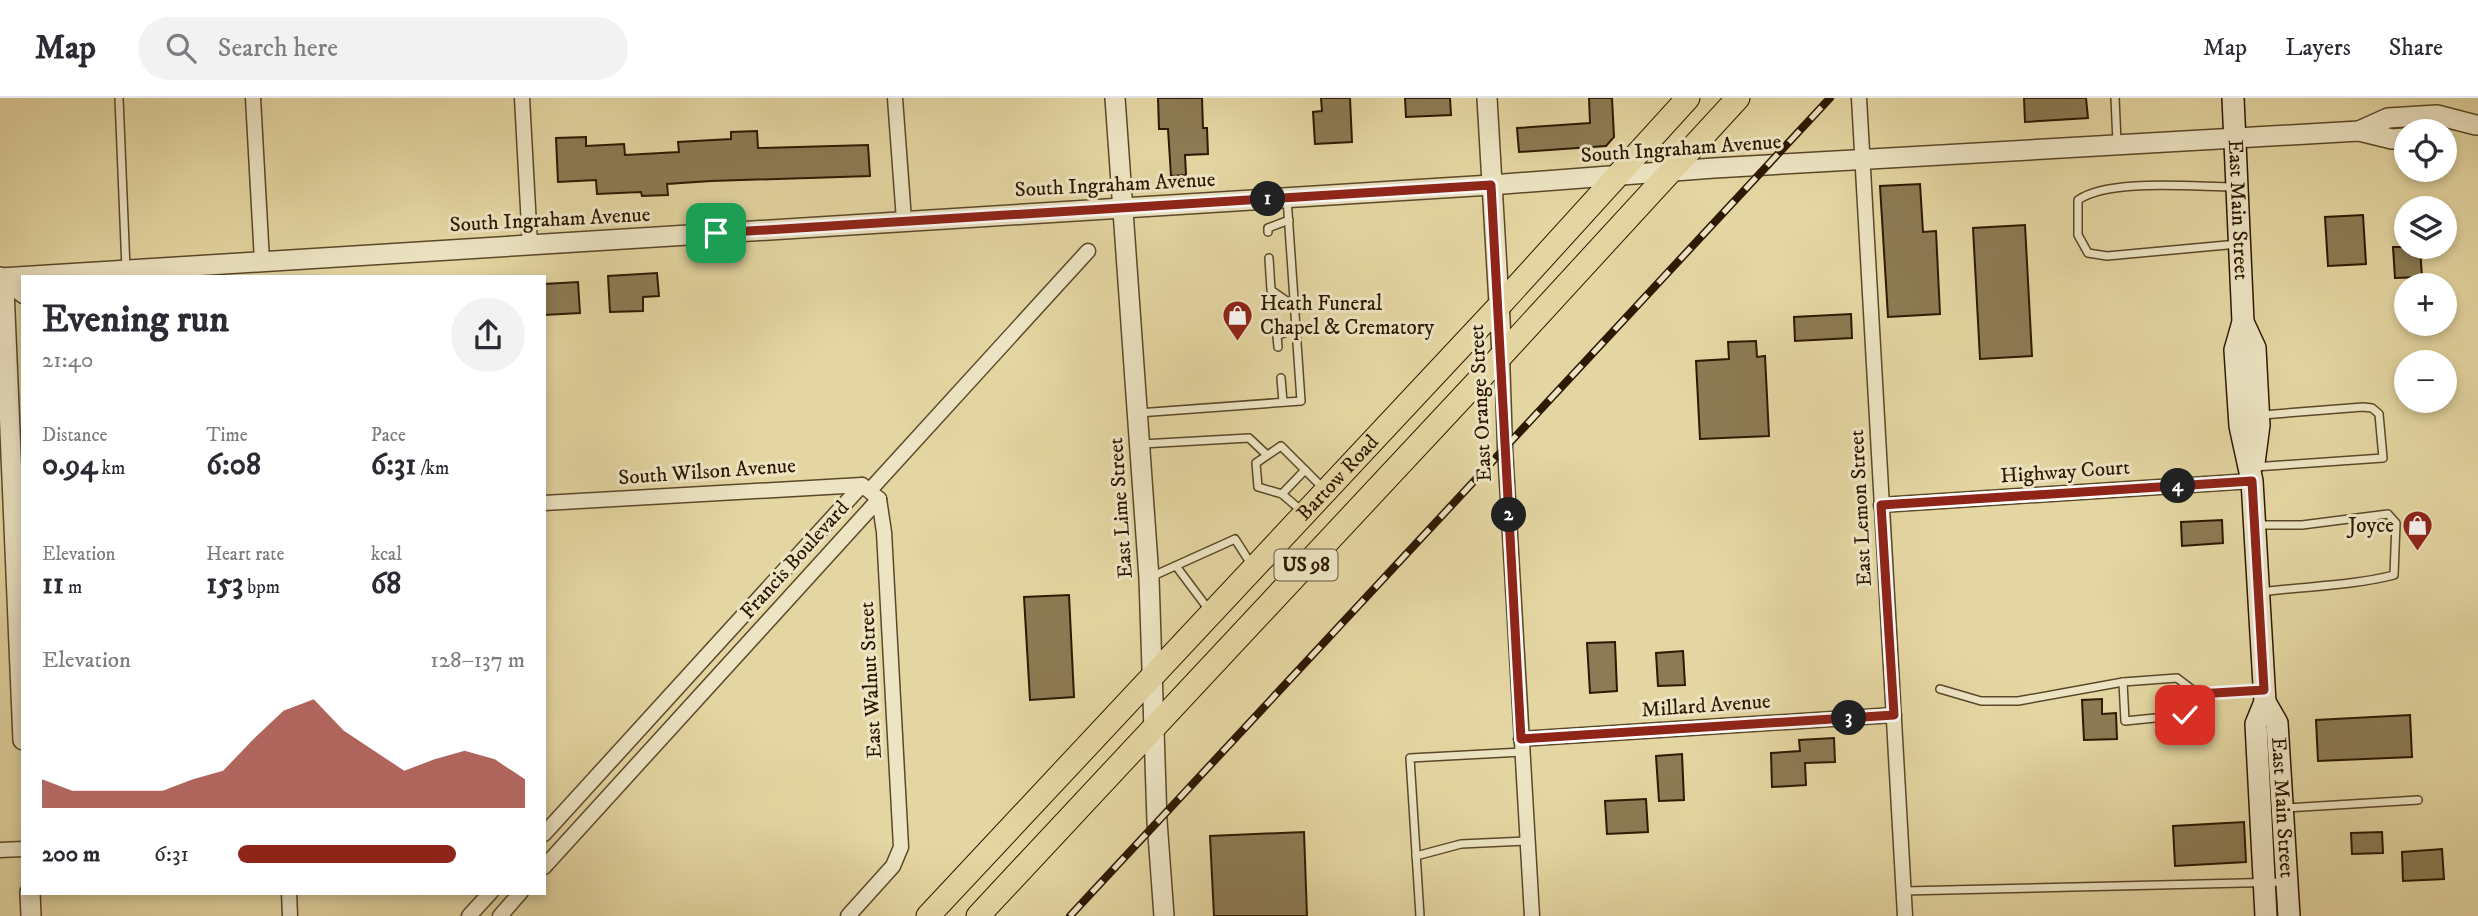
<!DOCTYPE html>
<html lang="en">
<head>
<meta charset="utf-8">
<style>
  :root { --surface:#fff; --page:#f2f2f3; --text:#2b2b33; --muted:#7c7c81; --line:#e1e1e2; --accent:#8f2418 }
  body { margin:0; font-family:"IM FELL DW Pica",serif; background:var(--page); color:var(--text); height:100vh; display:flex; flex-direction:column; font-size:26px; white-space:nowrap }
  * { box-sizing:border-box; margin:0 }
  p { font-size:23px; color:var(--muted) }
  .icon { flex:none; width:38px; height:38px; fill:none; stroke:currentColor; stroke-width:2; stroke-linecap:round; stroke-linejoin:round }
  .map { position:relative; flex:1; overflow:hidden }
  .panel { position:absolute; left:21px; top:177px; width:525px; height:620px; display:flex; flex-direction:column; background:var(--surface); border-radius:0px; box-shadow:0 4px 10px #0003 }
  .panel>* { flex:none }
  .buttons { position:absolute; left:2394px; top:21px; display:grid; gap:14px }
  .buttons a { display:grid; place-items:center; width:63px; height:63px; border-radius:50%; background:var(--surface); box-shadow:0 4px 10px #0003; font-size:35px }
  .pin { position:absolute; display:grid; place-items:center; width:60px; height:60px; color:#fff; margin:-30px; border-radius:14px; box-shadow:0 4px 10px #0006 }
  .km { position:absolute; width:35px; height:35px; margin:-18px; border-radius:50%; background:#222; color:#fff; font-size:19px; line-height:35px; text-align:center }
  .round { display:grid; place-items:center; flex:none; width:74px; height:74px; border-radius:37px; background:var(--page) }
  .headline { display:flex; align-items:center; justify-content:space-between; height:119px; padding:0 21px }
  h1 { font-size:38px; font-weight:800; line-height:52px }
  .figures { display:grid; grid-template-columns:repeat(3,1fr); gap:10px; height:119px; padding:7px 21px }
  .figures div { display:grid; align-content:center }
  .figures b { font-size:30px; font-weight:800 }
  .figures small { font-size:19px; font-weight:400 }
  .figures p { font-size:19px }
  .chart { height:196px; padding:14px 21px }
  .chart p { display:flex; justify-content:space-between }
  .chart svg { width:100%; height:126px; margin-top:7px; fill:var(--accent); opacity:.7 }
  ul { padding:0 21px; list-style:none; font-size:23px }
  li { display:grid; grid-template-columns:112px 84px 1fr; align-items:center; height:52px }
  li i { height:18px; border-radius:9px; background:var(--accent) }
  header { display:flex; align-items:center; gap:42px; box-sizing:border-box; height:98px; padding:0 35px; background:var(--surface); border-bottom:2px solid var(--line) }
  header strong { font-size:33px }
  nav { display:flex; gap:38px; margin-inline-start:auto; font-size:24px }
  .search { width:490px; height:63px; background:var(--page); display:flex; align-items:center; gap:18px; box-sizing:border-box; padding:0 24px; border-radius:38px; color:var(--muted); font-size:26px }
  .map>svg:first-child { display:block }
  .building { fill:#8c7b54; stroke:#2d1800; stroke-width:2 }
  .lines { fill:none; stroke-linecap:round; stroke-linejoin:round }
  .service-casing { stroke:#5b4828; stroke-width:10 }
  .minor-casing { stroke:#5b4828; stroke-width:17 }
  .tertiary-casing { stroke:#5b4828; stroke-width:22 }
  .secondary-casing { stroke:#2d1800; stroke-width:24 }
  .primary-casing { stroke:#2d1800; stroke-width:25 }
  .service { stroke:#ede4c3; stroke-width:7 }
  .minor { stroke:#ede4c3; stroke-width:14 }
  .tertiary { stroke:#ede4c3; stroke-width:19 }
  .secondary { stroke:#ede4c3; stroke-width:21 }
  .primary { stroke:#e4d6a2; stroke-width:23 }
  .rail-casing { stroke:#2d1800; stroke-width:8 }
  .rail { stroke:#ede4c3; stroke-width:5; stroke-dasharray:16; stroke-linecap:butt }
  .route-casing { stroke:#fff; stroke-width:14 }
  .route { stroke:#8f2418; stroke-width:9 }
  .labels { text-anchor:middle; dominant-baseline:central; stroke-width:6; stroke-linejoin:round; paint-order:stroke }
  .shield { fill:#ede4c3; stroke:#67553a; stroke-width:2 }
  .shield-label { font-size:19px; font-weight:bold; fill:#2d1800 }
  .street-label { font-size:21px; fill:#2d1800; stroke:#ede4c3 }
  .poi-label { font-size:21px; fill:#2d1800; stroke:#ede4c3; text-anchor:start }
</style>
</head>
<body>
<header>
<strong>Map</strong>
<div class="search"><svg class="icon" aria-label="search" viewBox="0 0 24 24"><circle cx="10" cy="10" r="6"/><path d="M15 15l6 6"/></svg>Search here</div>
<nav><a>Map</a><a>Layers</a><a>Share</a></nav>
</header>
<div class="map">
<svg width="2478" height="818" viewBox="0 0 2478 818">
  <rect width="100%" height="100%" fill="#e4d6a2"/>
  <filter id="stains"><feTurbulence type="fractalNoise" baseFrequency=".00286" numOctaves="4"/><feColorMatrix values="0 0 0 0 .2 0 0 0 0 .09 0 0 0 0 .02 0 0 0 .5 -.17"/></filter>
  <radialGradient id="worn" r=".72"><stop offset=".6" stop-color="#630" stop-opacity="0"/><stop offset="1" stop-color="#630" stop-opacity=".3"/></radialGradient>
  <g class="building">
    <path d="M1158 0H1202L1203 30H1207L1208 56 1185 57 1186 77 1171 78 1168 31H1159Z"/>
    <path d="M1321 0H1350L1352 44 1315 46 1313 14 1322 13Z"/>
    <path d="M1405 0H1450L1451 17 1406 19Z"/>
    <path d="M1589 0H1612L1614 39 1606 48 1519 54 1517 30 1590 25Z"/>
    <path d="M2024 0H2086L2088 20 2025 24Z"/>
    <path d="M757 33 758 50 868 47 870 78 711 83 667 86 668 97 642 98 641 94 597 96 596 82 558 84 556 40 586 39V48L624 46 625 57 679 54 678 44 731 41V34Z"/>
    <path d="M1920 86 1923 134 1936 133 1940 216 1888 219 1880 88Z"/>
    <path d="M2363 117 2366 166 2328 168 2325 119Z"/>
    <path d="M2025 127 2032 258 1980 261 1973 130Z"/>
    <path d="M2393 149H2420L2422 179 2395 180Z"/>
    <path d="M657 175 659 198 643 199V213L610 214 608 178Z"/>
    <path d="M578 184 580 215 544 217V186Z"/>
    <path d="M1851 216 1852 240 1795 243 1794 219Z"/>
    <path d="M1756 243 1757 259 1765 258 1769 338 1700 341 1696 263 1729 261 1728 244Z"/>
    <path d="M2222 422 2223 445 2182 448 2181 424Z"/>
    <path d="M1069 497 1074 599 1030 602 1024 499Z"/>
    <path d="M1615 544 1617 593 1590 595 1587 545Z"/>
    <path d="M1683 553 1685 587 1658 588 1656 555Z"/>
    <path d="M2102 601V616L2116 615 2117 641 2084 642 2082 602Z"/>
    <path d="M2410 617 2412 659 2318 663 2316 622Z"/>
    <path d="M1834 640 1835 664 1805 665 1806 687 1772 689 1771 655 1800 653 1799 642Z"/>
    <path d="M1682 656 1684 702 1659 703 1656 658Z"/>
    <path d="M1646 701 1648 734 1607 736 1605 703Z"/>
    <path d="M2244 724 2246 764 2175 768 2173 728Z"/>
    <path d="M1304 734 1307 818H1214L1210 738Z"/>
    <path d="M2382 734 2383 755 2352 756 2351 735Z"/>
    <path d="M2442 751 2444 781 2403 783 2402 754Z"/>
  </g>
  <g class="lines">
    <defs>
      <g id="service">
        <path d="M119 0 126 171"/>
        <path d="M2115 0 2117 44"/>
        <path d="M2234 89C2195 89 2109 80 2078 102V137L2088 155 2107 158 2238 146"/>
        <path d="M1268 134V130L1289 122"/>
        <path d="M1269 160 1271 192 1294 208"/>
        <path d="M1278 249 1277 238 1296 230"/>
        <path d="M1281 280 1283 304"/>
        <path d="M1138 315 1301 303 1287 100"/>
        <path d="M1142 346 1249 340 1267 357"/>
        <path d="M2254 369 2383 360 2379 316 2372 310 2363 309 2262 317"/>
        <path d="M1282 396 1305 372"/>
        <path d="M1303 414 1282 396 1258 389 1256 365 1281 348 1325 392"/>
        <path d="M2259 427H2302L2388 416 2396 425 2394 477C2351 488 2306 488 2262 494"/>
        <path d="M1176 468 1209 512"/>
        <path d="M1153 478 1235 441 1251 466"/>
        <path d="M1940 591 1981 603H2018L2123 584"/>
        <path d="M2198 596 2185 617 2125 623 2123 584 2177 580 2198 596 2264 592"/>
        <path d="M2286 710 2418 702"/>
        <path d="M1416 758 1461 746 1527 743"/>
        <path d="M1904 793 2285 784"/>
        <path d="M1420 818 1410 660 1522 654"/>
      </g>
      <g id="minor">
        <path d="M253 0 262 163"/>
        <path d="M522 0 530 147"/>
        <path d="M895 0 904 122"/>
        <path d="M1859 0 1905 818"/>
        <path d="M0 180 23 198"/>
        <path d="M1502 257 1505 350 1532 818"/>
        <path d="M870 392 1088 153"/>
        <path d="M544 405 862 387 879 401"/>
        <path d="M1881 407 2252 383"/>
        <path d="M1521 641 1894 617"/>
        <path d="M544 736 862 387"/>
        <path d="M0 752 23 751"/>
        <path d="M544 769 879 401"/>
        <path d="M289 794 290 818"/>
        <path d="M469 818 491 794"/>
        <path d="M500 818 521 794"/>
        <path d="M848 818 893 768 901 749 884 434 879 401"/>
      </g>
      <g id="tertiary">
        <path d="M1115 0 1149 480 1157 723 1164 818"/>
        <path d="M1487 0 1502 257"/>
        <path d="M2359 33 2388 20 2437 17 2476 27"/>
        <path d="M0 179 4 190 23 642"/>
        <path d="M0 180 1491 87 1714 70 2359 33 2392 41 2406 40"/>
        <path d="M30 794 31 818"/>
      </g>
      <g id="secondary">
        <path id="s1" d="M2233 0 2243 224 2235 252 2240 328 2252 383 2265 604 2277 625 2289 818"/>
        <path d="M2243 224 2255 250 2259 327 2254 365"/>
        <path d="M2265 604 2256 626 2266 818"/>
      </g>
      <g id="primary">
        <path id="s2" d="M928 818 1499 208 1688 0"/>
        <path d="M978 818 1502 257 1738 0"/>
      </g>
    </defs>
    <use href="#service" class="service-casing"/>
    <use href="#minor" class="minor-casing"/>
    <use href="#tertiary" class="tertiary-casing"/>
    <use href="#secondary" class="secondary-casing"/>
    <use href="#primary" class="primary-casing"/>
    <use href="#service" class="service"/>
    <use href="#minor" class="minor"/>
    <use href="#tertiary" class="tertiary"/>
    <use href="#secondary" class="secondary"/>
    <use href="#primary" class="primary"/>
    <defs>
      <path id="rail" d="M1070 818 1830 0"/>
    </defs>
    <use href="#rail" class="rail-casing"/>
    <use href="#rail" class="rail"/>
  </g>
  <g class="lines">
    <defs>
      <path id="route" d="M716 135 1491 87 1521 641 1894 617 1881 407 2252 383 2264 592 2198 596 2185 617"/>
    </defs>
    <use href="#route" class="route-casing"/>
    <use href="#route" class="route"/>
  </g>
  <defs>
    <symbol id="shop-pin" viewBox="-11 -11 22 30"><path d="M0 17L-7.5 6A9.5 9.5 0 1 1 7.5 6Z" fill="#8f2418" stroke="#ede4c3"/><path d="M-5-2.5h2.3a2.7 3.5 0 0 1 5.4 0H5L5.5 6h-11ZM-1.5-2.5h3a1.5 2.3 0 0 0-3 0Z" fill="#fff"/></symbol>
  </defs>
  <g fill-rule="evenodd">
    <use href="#shop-pin" x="1220" y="200" width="35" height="47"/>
    <use href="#shop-pin" x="2400" y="410" width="35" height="47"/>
  </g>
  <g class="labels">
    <rect class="shield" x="1274.5" y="451.5" width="63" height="31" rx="5"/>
    <g class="shield-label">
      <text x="1306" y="467">US 98</text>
    </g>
    <g class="street-label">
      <text transform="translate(1681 51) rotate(-4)">South Ingraham Avenue</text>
      <text transform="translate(1115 87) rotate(-3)">South Ingraham Avenue</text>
      <text stroke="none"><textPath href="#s1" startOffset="112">East Main Street</textPath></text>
      <text transform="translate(550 122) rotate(-3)">South Ingraham Avenue</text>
      <text transform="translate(1481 305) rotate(-93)">East Orange Street</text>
      <text transform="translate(707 374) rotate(-4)">South Wilson Avenue</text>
      <text transform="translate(2065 374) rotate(-4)">Highway Court</text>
      <text stroke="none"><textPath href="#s2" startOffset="600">Bartow Road</textPath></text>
      <text transform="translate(1121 410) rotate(-94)">East Lime Street</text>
      <text transform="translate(1861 410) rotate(-93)">East Lemon Street</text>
      <text transform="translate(795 462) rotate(-48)">Francis Boulevard</text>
      <text transform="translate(871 582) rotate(-93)">East Walnut Street</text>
      <text transform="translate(1706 608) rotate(-4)">Millard Avenue</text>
      <text stroke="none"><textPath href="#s1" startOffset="716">East Main Street</textPath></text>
    </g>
    <g class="poi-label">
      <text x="1260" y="206">Heath Funeral<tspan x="1260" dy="24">Chapel &amp; Crematory</tspan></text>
      <text x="2394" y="428" text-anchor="end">Joyce</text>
    </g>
  </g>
  <rect width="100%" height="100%" filter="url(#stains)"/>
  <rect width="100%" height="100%" fill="url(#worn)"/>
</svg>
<div class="buttons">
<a><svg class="icon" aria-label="locate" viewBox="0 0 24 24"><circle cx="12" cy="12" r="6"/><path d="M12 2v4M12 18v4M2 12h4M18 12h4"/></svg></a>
<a><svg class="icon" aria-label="layers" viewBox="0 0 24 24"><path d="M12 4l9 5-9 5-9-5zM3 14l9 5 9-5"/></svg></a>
<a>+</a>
<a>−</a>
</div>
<div class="pin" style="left:716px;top:135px;background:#1e9e55"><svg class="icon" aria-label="arrive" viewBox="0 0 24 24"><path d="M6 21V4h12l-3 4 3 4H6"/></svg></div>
<div class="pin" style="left:2185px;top:617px;background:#d93025"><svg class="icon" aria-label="check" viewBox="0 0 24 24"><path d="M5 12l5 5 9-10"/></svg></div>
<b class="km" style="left:1268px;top:101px">1</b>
<b class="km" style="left:1509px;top:417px">2</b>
<b class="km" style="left:1849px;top:620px">3</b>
<b class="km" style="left:2178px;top:388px">4</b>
<section class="panel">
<div class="headline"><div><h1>Evening run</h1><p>21:40</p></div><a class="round"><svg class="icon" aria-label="share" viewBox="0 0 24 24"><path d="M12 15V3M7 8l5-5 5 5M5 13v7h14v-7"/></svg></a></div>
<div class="figures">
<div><p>Distance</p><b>0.94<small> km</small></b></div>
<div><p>Time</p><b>6:08</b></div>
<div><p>Pace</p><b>6:31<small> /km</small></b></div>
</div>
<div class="figures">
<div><p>Elevation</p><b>11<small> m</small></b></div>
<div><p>Heart rate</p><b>153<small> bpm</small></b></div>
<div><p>kcal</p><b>68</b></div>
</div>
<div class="chart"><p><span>Elevation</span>128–137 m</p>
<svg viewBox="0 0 160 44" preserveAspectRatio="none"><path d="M0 44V34L10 38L20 38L30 38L40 38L50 34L60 31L70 20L80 10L90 6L100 17L110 24L120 31L130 27L140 24L150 27L160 34V44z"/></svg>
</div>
<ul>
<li><b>200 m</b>6:31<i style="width:76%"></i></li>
</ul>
</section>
</div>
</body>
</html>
